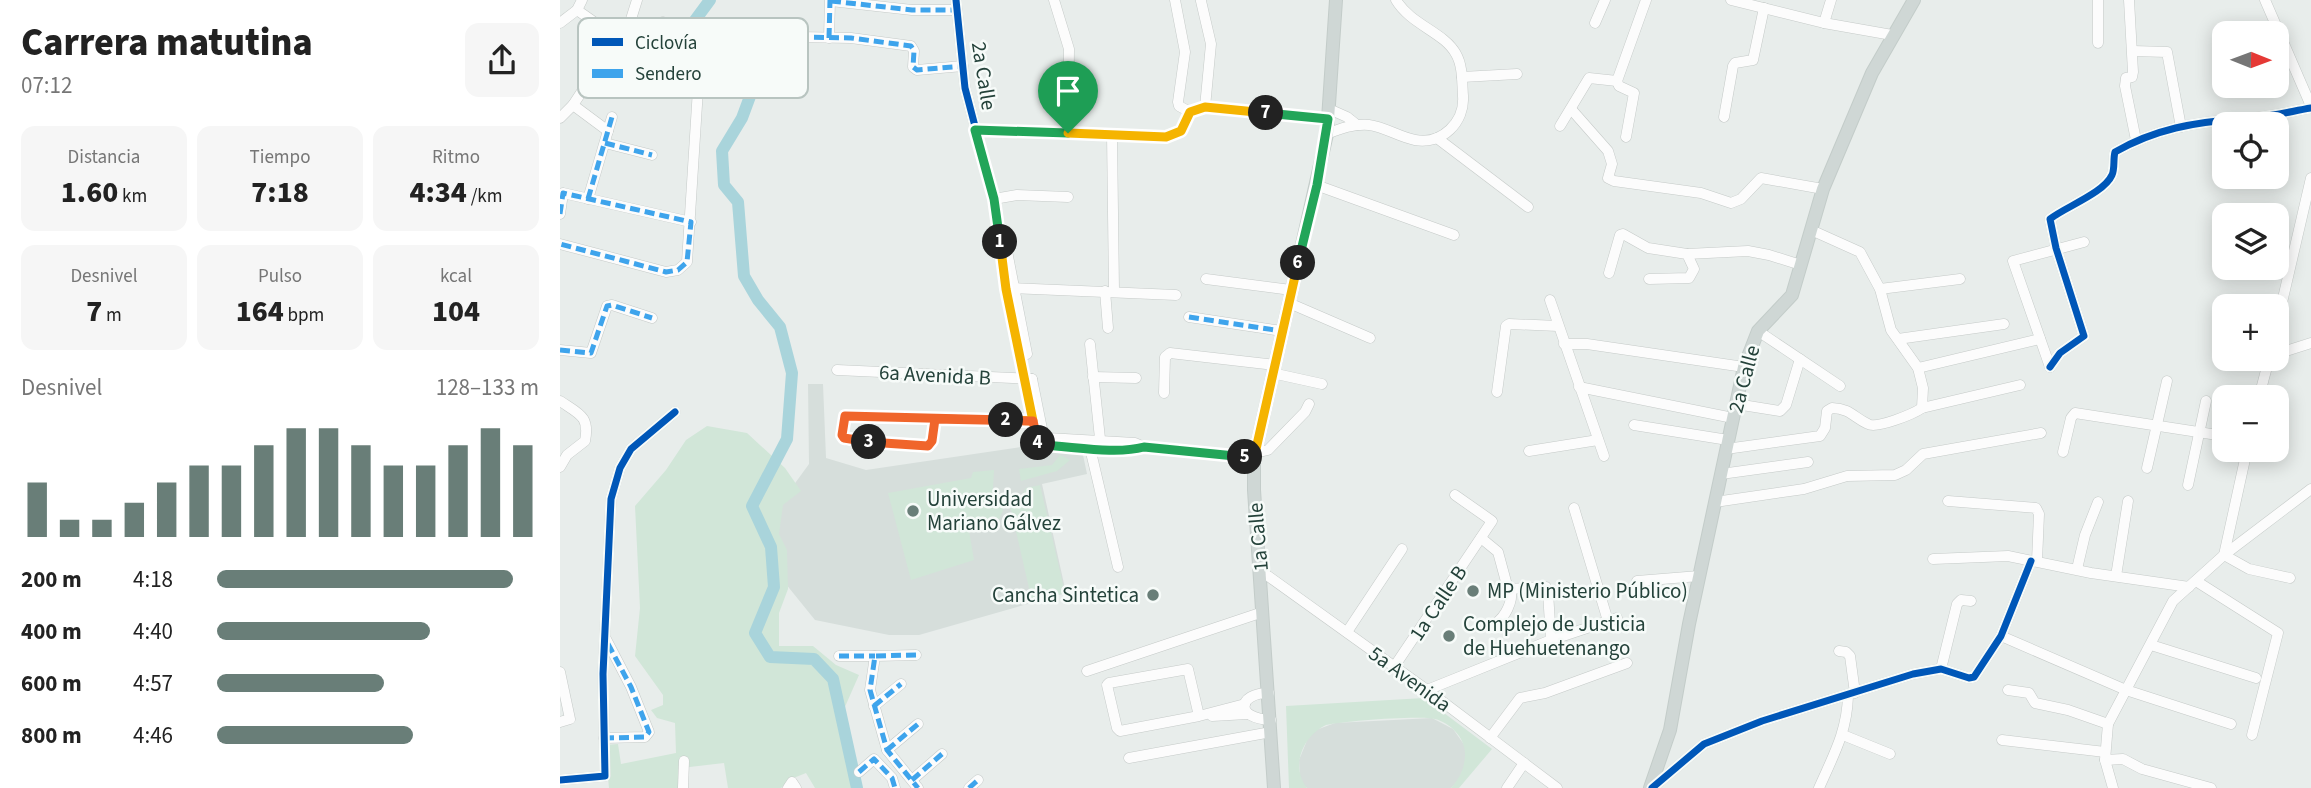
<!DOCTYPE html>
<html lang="es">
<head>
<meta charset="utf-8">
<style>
  :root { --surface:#fff; --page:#f6f6f6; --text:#222; --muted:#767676; --accent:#697e78 }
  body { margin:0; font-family:"Source Sans 3",sans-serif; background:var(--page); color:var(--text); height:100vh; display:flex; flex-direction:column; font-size:26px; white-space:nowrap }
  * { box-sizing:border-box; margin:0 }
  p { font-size:23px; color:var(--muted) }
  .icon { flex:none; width:38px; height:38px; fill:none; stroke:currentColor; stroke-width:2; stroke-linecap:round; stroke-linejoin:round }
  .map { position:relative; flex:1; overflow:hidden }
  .panel { display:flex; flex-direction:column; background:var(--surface); width:560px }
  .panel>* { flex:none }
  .needle { width:46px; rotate:91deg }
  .buttons { position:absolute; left:1652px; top:21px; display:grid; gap:14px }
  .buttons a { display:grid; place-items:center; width:77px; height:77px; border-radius:14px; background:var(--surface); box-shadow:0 4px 18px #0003; font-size:35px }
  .pin { position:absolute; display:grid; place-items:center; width:60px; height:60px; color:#fff; margin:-72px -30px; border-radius:50% 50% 50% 0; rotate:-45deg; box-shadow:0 0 7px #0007 }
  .pin .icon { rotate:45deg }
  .km { position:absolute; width:35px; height:35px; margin:-18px; border-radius:50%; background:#222; color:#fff; font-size:19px; line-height:35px; text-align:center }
  .round { display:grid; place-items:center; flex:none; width:74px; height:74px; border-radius:14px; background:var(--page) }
  .head { display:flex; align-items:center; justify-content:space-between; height:119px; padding:0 21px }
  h1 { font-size:38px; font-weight:800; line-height:52px }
  .metrics { display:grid; grid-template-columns:repeat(3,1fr); gap:10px; height:119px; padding:7px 21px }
  .metrics div { display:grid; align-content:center; border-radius:14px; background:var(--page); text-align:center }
  .metrics b { font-size:30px; font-weight:800 }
  .metrics small { font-size:19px; font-weight:400 }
  .metrics p { font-size:19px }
  .chart { height:196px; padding:14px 21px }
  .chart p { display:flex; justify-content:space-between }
  .chart svg { width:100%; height:126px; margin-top:7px; stroke:var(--accent); stroke-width:6 }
  ul { padding:0 21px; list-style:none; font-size:23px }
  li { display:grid; grid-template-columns:112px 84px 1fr; align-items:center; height:52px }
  li i { height:18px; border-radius:9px; background:var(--accent) }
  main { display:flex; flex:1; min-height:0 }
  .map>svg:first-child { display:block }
  .built { fill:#d6dedb }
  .green { fill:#d1e6d8 }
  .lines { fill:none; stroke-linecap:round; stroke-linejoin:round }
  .river { stroke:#a9d4db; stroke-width:12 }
  .minor-casing { stroke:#c5cac8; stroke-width:11 }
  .major-casing { stroke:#c3ccc9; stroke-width:14 }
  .minor { stroke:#fcfcfc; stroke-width:10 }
  .major { stroke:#cfd7d5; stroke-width:12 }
  .quiet { stroke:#3ea4ec; stroke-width:5; stroke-dasharray:10 5; stroke-linecap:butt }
  .cycleway-casing { stroke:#f7fbf9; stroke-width:11 }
  .cycleway { stroke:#0057b8; stroke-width:7 }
  .split-1-casing { stroke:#fff; stroke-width:14 }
  .split-2-casing { stroke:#fff; stroke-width:14 }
  .split-3-casing { stroke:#fff; stroke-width:14 }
  .split-4-casing { stroke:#fff; stroke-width:14 }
  .split-5-casing { stroke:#fff; stroke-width:14 }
  .split-6-casing { stroke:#fff; stroke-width:14 }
  .split-7-casing { stroke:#fff; stroke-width:14 }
  .split-8-casing { stroke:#fff; stroke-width:14 }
  .split-1 { stroke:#22a559; stroke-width:9 }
  .split-2 { stroke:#f5b400; stroke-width:9 }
  .split-3 { stroke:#f0652b; stroke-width:9 }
  .split-4 { stroke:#f0652b; stroke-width:9 }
  .split-5 { stroke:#22a559; stroke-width:9 }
  .split-6 { stroke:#f5b400; stroke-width:9 }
  .split-7 { stroke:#22a559; stroke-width:9 }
  .split-8 { stroke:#f5b400; stroke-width:9 }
  .poi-dot { fill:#697e78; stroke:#f7fbf9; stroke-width:2.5 }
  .labels { text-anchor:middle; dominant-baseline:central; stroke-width:5; stroke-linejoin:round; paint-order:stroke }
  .street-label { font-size:21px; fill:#24423a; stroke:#f7fbf9 }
  .poi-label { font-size:21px; fill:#24423a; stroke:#f7fbf9; text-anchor:start }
  .key { fill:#f7fbf9; stroke:#b8c4c0; stroke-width:2 }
  .key-label { font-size:19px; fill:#24423a }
</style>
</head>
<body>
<main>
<section class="panel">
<div class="head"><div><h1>Carrera matutina</h1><p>07:12</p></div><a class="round"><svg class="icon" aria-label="share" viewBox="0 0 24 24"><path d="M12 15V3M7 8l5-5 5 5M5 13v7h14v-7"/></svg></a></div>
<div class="metrics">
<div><p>Distancia</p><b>1.60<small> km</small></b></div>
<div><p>Tiempo</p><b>7:18</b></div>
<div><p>Ritmo</p><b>4:34<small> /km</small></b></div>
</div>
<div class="metrics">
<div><p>Desnivel</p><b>7<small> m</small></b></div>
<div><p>Pulso</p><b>164<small> bpm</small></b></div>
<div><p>kcal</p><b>104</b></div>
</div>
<div class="chart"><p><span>Desnivel</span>128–133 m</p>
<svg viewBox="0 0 160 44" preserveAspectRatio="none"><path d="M5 44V25M15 44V38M25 44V38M35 44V32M45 44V25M55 44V19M65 44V19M75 44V12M85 44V6M95 44V6M105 44V12M115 44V19M125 44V19M135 44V12M145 44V6M155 44V12"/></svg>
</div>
<ul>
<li><b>200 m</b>4:18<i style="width:92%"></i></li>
<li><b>400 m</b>4:40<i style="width:66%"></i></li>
<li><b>600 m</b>4:57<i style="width:52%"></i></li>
<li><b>800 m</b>4:46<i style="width:61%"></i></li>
</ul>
</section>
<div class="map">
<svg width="1751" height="788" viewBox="0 0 1751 788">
  <rect width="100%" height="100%" fill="#e8edeb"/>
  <g class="built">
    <path d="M248 384H263L266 458 306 470 474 445 523 455 527 474 482 484 506 593 359 635H329L255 620 221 578 212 525 225 497 249 464Z"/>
    <path d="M872 718 893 729 905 746V764L900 778 891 788H747L744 785 740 777 739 760 748 738 756 730 775 723Z"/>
  </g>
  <g class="green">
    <path d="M147 426 187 433 225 468 241 491 223 505 219 534 227 550 228 589 219 613V646H253L276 665 299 675 284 709 289 744 301 788H255L246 773 231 779 221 788H168L164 763 121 768 119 788H49L45 745 58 744 61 764 116 753 115 723 97 718 91 710 103 705V695L75 656 80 608 75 506 106 470 126 440Z"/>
    <path d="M500 455 510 460 497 471 461 481 459 469 492 465Z"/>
    <path d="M434 470 433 488 435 494 438 496 443 511 439 519 408 525 414 560 351 580 328 493 411 478 413 472Z"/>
    <path d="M480 485 505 593 472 601 449 501 460 498 466 488Z"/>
    <path d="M864 698 932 749 899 788H891C900 778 905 767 905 754 905 737 890 723 875 719 859 715 783 721 766 725 743 736 730 766 747 788H729L726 706Z"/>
  </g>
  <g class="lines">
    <path class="river" d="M150 0 119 42 125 56 171 51 191 56 192 91 182 118 162 151 164 185 178 202 184 276 198 300 220 327 232 373 227 439 192 506 211 547 214 587 195 633 210 657 254 659 273 679 297 788"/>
    <defs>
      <g id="minor">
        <path d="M396 0 405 88 434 199 446 289 477 442 480 445C511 446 555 456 584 447"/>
        <path d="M494 0 509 49 508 133"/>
        <path d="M615 0 625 52 618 102 619 106 630 112"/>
        <path d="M1171 0 1264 23 1332 35"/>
        <path d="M1538 0V43"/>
        <path d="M1569 0 1573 72 1572 77 1566 78 1565 86 1576 140"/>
        <path d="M1705 0 1751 106"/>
        <path d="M271 1 352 10H397"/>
        <path d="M641 1 651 44 645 107"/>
        <path d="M17 10 57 38"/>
        <path d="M0 23 17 10 22 0"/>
        <path d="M1035 23 1045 0"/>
        <path d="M1264 23 1271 0"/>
        <path d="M66 35 77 0"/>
        <path d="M239 37 291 38 351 46 354 51 353 67 357 70 403 66"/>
        <path d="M269 38 270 0"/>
        <path d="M1573 51 1607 52 1621 127"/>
        <path d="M902 77 957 74"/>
        <path d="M13 105 48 131"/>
        <path d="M769 109 787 117 797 125"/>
        <path d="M1011 109 1048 151 1052 164 1048 178 1054 181 1141 193 1171 203 1181 199 1201 178 1263 189"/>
        <path d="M1164 117 1173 66 1175 63 1193 60 1204 8"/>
        <path d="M0 118 13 105 57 38 103 22"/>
        <path d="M1000 126 1029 78 1057 81"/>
        <path d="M415 130 606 137 621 131 630 112 645 107 768 119"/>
        <path d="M552 134 554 291"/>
        <path d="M767 134C781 128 793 124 809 125 825 127 839 137 855 140 882 145 905 122 903 96 902 83 903 66 896 54 884 32 851 25 836 0"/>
        <path d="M1066 137 1074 93 1059 86 1057 81 1086 0"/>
        <path d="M877 138 968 207"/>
        <path d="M45 143 92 155"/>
        <path d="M756 185 894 235"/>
        <path d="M28 199 52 117"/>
        <path d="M434 199 457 195 508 197"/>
        <path d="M0 214 3 193 131 222"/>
        <path d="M1251 230 1300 252 1320 289 1331 330 1358 368 1363 388 1362 408"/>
        <path d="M441 236 446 246 467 354"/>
        <path d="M0 244 106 272 118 270 127 262 138 89 136 87 86 86"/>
        <path d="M1127 254 1188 251 1209 255 1241 265"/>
        <path d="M1049 273 1060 235 1063 234 1088 248 1127 254 1134 269 1129 278 1089 279"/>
        <path d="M646 279 731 290"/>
        <path d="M450 288 616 295"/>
        <path d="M1320 289 1400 279"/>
        <path d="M545 291 548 328"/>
        <path d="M990 300 1044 456"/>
        <path d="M729 303 810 338"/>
        <path d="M629 317 722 331"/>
        <path d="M1717 324 1751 178"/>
        <path d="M1198 331 1280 386"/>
        <path d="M1338 339 1444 324"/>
        <path d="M530 344 541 448"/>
        <path d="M1004 344H1027L1184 367"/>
        <path d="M0 350 31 353 47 306 52 305 92 318"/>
        <path d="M1717 354 1751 343"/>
        <path d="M1490 367 1500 353 1524 336 1496 248 1490 219C1505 207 1544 193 1552 175 1555 169 1553 159 1555 152 1595 129 1635 122 1680 119 1704 118 1728 112 1751 108"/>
        <path d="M1490 367 1453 261 1524 242"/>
        <path d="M1358 368 1480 339"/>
        <path d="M277 370 472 379"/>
        <path d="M712 373 762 384"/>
        <path d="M533 377 576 378"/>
        <path d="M472 379 483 434 487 438 575 443 584 447 694 458"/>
        <path d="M1019 387 1173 418"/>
        <path d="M937 392 946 326 949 324 998 326"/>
        <path d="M604 393 605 357 610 353 715 365"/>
        <path d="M1699 397 1709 359"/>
        <path d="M0 401C19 414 30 416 25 441L7 455 0 467"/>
        <path d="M1176 404 1220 411 1226 405 1240 359"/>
        <path d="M375 419 372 441 368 446 287 440 282 435 284 418 288 415 473 421"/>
        <path d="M1074 425 1168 440"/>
        <path d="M530 448 558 567"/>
        <path d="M1166 449 1260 436 1265 428 1267 411 1272 408C1291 409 1293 417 1308 424 1317 429 1353 414 1362 408L1460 385"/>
        <path d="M1687 450 1664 555 1689 569 1730 578"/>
        <path d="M969 451 1038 440"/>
        <path d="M1503 452 1511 418 1515 413 1664 436"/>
        <path d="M695 453 708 450 745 412 749 404"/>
        <path d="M1587 468 1607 381"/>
        <path d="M1161 474 1248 462"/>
        <path d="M1628 485 1646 401"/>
        <path d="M1388 501 1476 508 1479 514 1477 561"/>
        <path d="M1155 502 1244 489 1287 476 1335 475 1346 470 1363 454 1481 433"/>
        <path d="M1014 508 1048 621"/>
        <path d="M921 538 938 552 948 589 986 587 988 592 991 640"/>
        <path d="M1373 559 1448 556 1531 573 1629 587"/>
        <path d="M1517 569 1525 535 1538 502"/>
        <path d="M701 571 867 690 997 788"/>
        <path d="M1556 576 1568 501"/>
        <path d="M1077 581 1139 576"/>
        <path d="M1636 581 1718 633 1692 735"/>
        <path d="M936 623C945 617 953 602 951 590"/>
        <path d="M787 632 842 549"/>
        <path d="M1441 636 1566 690 1671 724"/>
        <path d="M1591 645 1696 678"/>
        <path d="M1279 651 1286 652 1290 656 1295 693"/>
        <path d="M356 655 315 656 310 690 327 750 358 788"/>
        <path d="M279 656H315"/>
        <path d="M834 667 932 521 895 495"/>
        <path d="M1381 669 1397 604 1401 600 1411 601"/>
        <path d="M527 671 703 612"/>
        <path d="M0 672 10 719 0 722"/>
        <path d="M867 690 991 640 1057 618"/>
        <path d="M1448 690 1469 693 1475 703 1508 710 1548 724"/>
        <path d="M709 693C677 693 675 719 711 720"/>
        <path d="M314 706 341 684"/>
        <path d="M639 716 628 669 549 683 547 685 557 728 560 731 639 716 685 704"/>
        <path d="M652 716 687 714"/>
        <path d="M1283 735 1330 754"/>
        <path d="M44 738 85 737 89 732 71 687 46 639"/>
        <path d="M930 738 960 698 985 693 1067 663"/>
        <path d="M1442 740 1545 752"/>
        <path d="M327 750 358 724"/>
        <path d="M569 758 711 732"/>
        <path d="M1545 760 1563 759 1582 769 1651 788"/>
        <path d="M299 772 314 759 332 778 335 788"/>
        <path d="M0 780 45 776 43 674 51 499 60 468 71 449 115 412"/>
        <path d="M352 780 382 754"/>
        <path d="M123 788 124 761"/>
        <path d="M228 788 232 782 236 788"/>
        <path d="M409 788 418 780"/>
        <path d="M947 788 964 763"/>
        <path d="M1092 788 1144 744 1202 721 1353 674 1381 669 1409 678 1414 677 1441 636 1471 561"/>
        <path d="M1259 788C1273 756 1287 732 1288 696"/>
        <path d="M1553 788 1545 760 1548 724 1613 601 1664 555 1751 489"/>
      </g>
      <g id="major">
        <path d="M714 788 694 490V458L767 134 776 0"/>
        <path d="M1090 788 1110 730 1129 624 1184 367 1198 331 1232 295 1263 189 1312 73 1354 0"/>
      </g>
    </defs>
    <use href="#minor" class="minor-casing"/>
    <use href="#major" class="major-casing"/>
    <use href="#minor" class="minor"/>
    <use href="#major" class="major"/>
    <g class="quiet">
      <path d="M271 1 352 10H397"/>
      <path d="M239 37 291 38 351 46 354 51 353 67 357 70 403 66"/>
      <path d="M269 38 270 0"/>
      <path d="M45 143 92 155"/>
      <path d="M28 199 52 117"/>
      <path d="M0 214 3 193 131 222 127 262 118 270 106 272 0 244"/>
      <path d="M629 317 722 331"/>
      <path d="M0 350 31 353 47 306 52 305 92 318"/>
      <path d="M375 419 372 441 368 446 287 440 282 435 284 418 288 415 473 421"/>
      <path d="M356 655 315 656 310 690 327 750 358 788"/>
      <path d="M279 656H315"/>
      <path d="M314 706 341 684"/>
      <path d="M44 738 85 737 89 732 71 687 47 642"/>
      <path d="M327 750 358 724"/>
      <path d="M299 772 314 759 332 778 335 788"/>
      <path d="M352 780 382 754"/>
      <path d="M409 788 418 780"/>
    </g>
    <defs>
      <g id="cycleway">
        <path d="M396 0 405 88 434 199 446 289 477 442 480 445C511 446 555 456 584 447"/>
        <path d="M1490 367 1500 353 1524 336 1496 248 1490 219C1505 207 1544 193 1552 175 1555 169 1553 159 1555 152 1595 129 1635 122 1680 119 1704 118 1728 112 1751 108"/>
        <path d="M0 780 45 776 43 674 51 499 60 468 71 449 115 412"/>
        <path d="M1092 788 1144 744 1202 721 1353 674 1381 669 1409 678 1414 677 1441 636 1471 561"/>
      </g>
    </defs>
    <use href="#cycleway" class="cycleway-casing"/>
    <use href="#cycleway" class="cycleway"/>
  </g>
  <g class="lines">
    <defs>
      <path id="split-1" d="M440 242 434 199 415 130 508 133"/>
      <path id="split-2" d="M440 242 446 289 473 421 446 420"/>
      <path id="split-3" d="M309 442 284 438 282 435 285 416 446 420"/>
      <path id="split-4" d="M309 442 368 446 372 441 375 419 473 421 478 443"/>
      <path id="split-5" d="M478 443 480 445C512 446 554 455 584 447L685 457"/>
      <path id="split-6" d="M685 457 694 458 738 263"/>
      <path id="split-7" d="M706 113 768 119 757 185 738 263"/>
      <path id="split-8" d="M508 133 606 137 621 131 630 112 645 107 706 113"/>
    </defs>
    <use href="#split-1" class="split-1-casing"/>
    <use href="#split-2" class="split-2-casing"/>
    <use href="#split-3" class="split-3-casing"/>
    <use href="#split-4" class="split-4-casing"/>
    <use href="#split-5" class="split-5-casing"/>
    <use href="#split-6" class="split-6-casing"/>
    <use href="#split-7" class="split-7-casing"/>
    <use href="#split-8" class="split-8-casing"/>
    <use href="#split-1" class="split-1"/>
    <use href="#split-2" class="split-2"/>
    <use href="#split-3" class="split-3"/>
    <use href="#split-4" class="split-4"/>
    <use href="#split-5" class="split-5"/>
    <use href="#split-6" class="split-6"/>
    <use href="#split-7" class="split-7"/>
    <use href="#split-8" class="split-8"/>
  </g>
  <g class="poi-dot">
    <circle cx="353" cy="511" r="7"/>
    <circle cx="913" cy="591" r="7"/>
    <circle cx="593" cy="595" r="7"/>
    <circle cx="889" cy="636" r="7"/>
  </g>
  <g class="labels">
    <g class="street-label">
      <text transform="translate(424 76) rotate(81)">2a Calle</text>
      <text transform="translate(375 375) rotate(3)">6a Avenida B</text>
      <text transform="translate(1184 379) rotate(-75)">2a Calle</text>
      <text transform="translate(698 537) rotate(-95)">1a Calle</text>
      <text transform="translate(878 603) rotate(-56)">1a Calle B</text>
      <text transform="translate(850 679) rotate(36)">5a Avenida</text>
    </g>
    <g class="poi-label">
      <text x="367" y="499">Universidad<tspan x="367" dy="24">Mariano Gálvez</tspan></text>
      <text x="927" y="591">MP (Ministerio Público)</text>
      <text x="579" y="595" text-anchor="end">Cancha Sintetica</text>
      <text x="903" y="624">Complejo de Justicia<tspan x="903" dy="24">de Huehuetenango</tspan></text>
    </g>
  </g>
  <rect x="18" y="18" width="230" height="80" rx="10" class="key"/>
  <rect x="32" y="38" width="31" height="8" fill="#0057b8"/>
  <rect x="32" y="69" width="31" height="9" fill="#3ea4ec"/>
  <g class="key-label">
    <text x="75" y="49">Ciclovía</text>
    <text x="75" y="80">Sendero</text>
  </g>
</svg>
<div class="buttons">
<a><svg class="needle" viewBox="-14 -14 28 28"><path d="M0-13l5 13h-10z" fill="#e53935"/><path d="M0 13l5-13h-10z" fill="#767676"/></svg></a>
<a><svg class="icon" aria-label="locate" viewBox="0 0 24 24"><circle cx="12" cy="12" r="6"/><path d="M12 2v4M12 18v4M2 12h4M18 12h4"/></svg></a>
<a><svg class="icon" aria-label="layers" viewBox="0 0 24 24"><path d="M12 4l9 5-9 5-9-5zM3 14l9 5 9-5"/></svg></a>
<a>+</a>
<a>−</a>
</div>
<div class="pin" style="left:508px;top:133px;background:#1e9e55"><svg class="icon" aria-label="arrive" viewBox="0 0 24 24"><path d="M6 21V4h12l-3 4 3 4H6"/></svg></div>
<b class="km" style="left:440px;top:242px">1</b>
<b class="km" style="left:446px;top:420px">2</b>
<b class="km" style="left:309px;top:442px">3</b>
<b class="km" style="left:478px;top:443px">4</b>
<b class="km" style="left:685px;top:457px">5</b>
<b class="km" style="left:738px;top:263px">6</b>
<b class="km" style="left:706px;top:113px">7</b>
</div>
</main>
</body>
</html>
